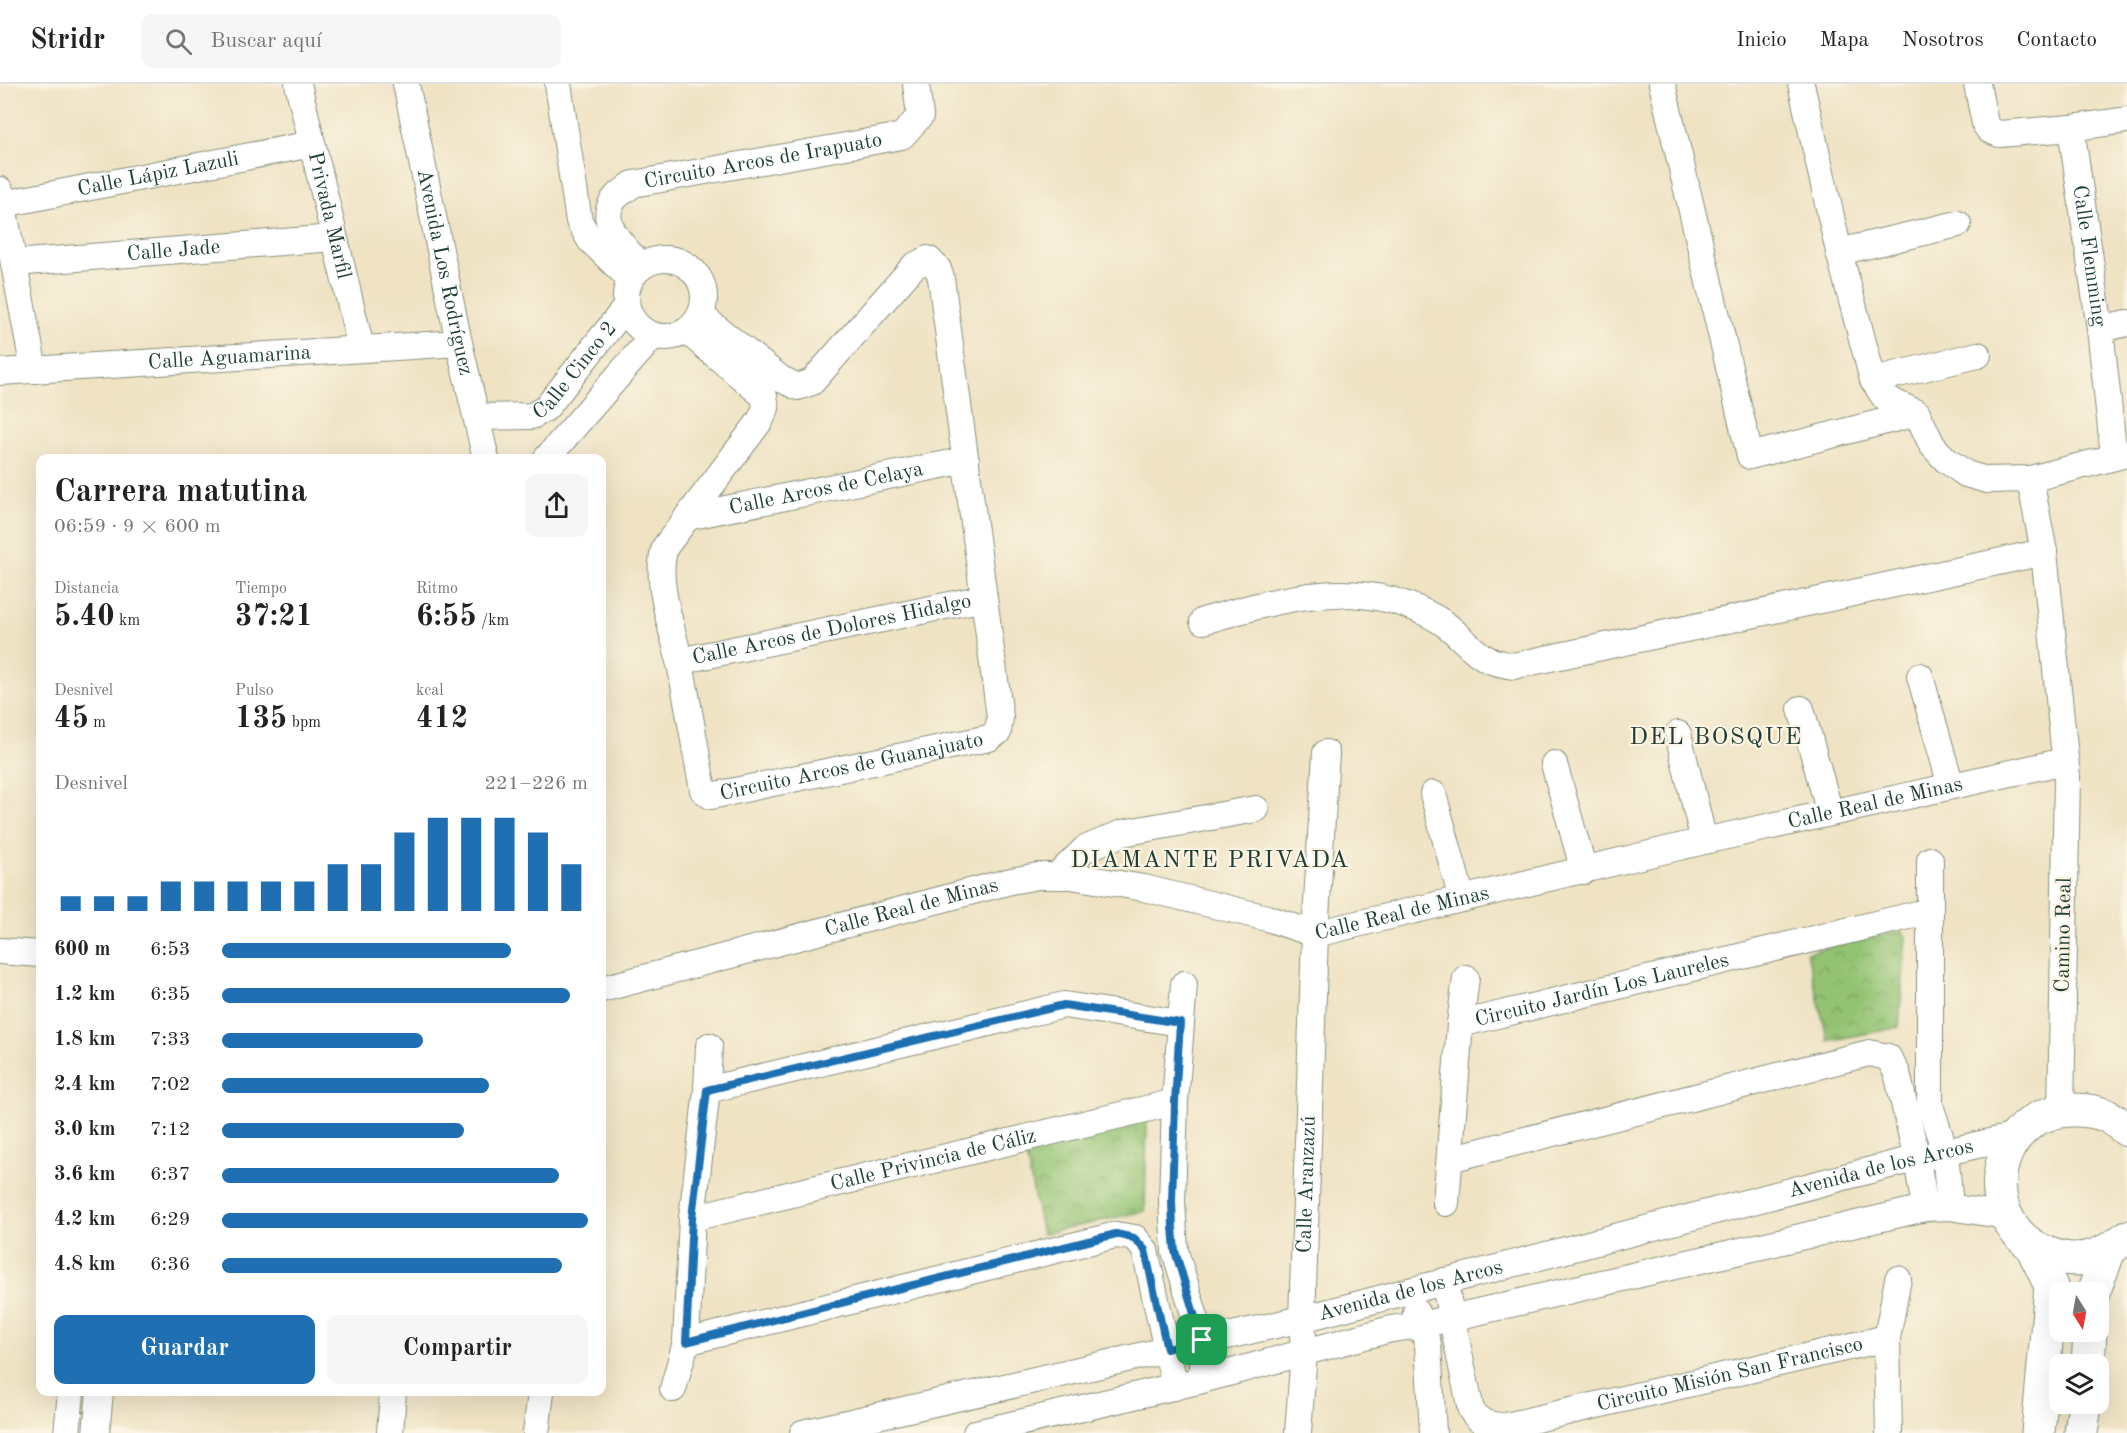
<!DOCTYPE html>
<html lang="es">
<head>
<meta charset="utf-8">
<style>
  :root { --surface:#fff; --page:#f6f6f6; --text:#222; --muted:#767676; --line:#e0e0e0; --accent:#1f6fb2 }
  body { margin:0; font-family:"Old Standard TT",serif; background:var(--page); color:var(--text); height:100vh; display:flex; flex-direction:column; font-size:22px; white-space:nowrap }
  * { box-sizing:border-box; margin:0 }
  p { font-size:20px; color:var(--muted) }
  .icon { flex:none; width:33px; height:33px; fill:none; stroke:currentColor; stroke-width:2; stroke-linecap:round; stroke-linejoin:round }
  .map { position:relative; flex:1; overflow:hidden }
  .panel { position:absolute; left:36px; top:370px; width:570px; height:942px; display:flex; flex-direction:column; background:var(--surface); border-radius:12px; box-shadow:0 6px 24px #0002 }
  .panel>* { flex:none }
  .needle { width:39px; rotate:169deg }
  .buttons { position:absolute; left:2049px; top:1198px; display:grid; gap:12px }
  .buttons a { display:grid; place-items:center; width:60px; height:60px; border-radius:12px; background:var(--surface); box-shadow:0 6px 24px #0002; font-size:30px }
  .pin { position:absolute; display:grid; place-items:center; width:51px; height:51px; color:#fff; margin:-26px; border-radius:12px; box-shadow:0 3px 9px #0006 }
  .round { display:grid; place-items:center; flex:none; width:63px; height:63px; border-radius:12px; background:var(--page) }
  .head { display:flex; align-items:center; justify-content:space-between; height:102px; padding:0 18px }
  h1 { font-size:33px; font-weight:700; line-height:45px }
  .figures { display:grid; grid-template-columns:repeat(3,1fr); gap:9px; height:102px; padding:6px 18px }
  .figures div { display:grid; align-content:center }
  .figures b { font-size:30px; font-weight:700 }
  .figures small { font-size:16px; font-weight:400 }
  .figures p { font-size:16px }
  .chart { height:168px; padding:12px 18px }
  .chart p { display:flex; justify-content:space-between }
  .chart svg { width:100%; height:108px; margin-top:6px; stroke:var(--accent); stroke-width:6 }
  .primary-button { display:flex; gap:12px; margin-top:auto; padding:12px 18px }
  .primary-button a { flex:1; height:69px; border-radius:12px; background:var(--accent); color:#fff; font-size:24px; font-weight:700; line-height:69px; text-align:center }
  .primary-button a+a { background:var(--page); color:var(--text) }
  ul { padding:0 18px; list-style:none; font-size:20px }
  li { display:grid; grid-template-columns:96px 72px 1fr; align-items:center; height:45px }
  li i { height:15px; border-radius:8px; background:var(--accent) }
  header { display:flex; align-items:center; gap:36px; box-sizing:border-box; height:84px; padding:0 30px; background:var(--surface); border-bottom:2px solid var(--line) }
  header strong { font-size:28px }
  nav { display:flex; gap:33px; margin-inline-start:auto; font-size:21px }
  .search { width:420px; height:54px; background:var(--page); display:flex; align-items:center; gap:15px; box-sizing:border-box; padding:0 21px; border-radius:12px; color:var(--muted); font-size:22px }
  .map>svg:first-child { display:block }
  .park { fill:url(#park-crowns); stroke:#598053; stroke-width:1.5 }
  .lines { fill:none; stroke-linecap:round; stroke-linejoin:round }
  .minor-casing { stroke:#87907c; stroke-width:28 }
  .major-casing { stroke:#87907c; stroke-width:35 }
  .minor { stroke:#fff; stroke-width:26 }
  .major { stroke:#fff; stroke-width:33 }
  .route-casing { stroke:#fff; stroke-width:12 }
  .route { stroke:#1f6fb2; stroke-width:8 }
  .labels { text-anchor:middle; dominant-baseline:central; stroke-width:4.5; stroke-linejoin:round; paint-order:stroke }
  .street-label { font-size:21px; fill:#1f3d34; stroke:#fcf5e5 }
  .quarter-label { font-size:24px; letter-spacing:1.5px; fill:#1f3d34; stroke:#fcf5e5 }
</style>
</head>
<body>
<header>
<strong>Stridr</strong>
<div class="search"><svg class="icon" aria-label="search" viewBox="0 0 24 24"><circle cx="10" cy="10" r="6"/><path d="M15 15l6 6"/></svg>Buscar aquí</div>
<nav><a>Inicio</a><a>Mapa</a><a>Nosotros</a><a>Contacto</a></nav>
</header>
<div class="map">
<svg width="2127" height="1349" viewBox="0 0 2127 1349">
  <defs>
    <pattern id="park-crowns" width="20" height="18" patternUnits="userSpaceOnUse" patternTransform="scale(1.5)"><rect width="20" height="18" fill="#93c372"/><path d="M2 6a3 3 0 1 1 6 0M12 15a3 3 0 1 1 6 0" fill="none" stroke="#77a05e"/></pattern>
  </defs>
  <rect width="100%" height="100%" fill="#fcf5e5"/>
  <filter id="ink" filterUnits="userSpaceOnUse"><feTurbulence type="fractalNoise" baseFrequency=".0167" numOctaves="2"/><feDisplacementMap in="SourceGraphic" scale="12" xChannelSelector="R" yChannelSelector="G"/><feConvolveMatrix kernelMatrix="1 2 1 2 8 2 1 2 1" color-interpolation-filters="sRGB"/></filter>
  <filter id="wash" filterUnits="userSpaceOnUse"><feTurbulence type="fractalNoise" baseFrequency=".008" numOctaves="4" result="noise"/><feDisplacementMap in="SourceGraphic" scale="24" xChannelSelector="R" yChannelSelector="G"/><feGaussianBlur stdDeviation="1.35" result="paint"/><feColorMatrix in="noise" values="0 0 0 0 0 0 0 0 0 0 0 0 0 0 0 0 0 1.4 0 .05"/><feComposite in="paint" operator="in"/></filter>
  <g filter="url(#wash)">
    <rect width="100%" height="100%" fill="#efe3c4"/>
    <g class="park">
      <path d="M1901 847 1906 853 1899 943 1828 957 1807 868Z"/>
      <path d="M1147 1035 1145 1127 1042 1150 1024 1063Z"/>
    </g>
  </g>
  <g filter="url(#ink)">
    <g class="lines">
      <defs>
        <g id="minor">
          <path id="s1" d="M298 0 361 264"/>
          <path id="s2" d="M406 0 459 259 486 375"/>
          <path d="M558 0 579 137 590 156 630 195"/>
          <path d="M1662 0 1750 372 1917 329"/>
          <path d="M1801 0 1839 168 1873 296 1885 314 1917 329 1932 361 1946 376 1966 390 1987 396 2030 395 2127 370"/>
          <path d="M1977 0 1985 40 1989 46 1999 50 2071 44 2127 36"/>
          <path id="s3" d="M2071 44 2100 245 2114 372"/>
          <path d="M0 106 34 286"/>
          <path id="s4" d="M3 120 312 60"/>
          <path d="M1839 168 1958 140"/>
          <circle cx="665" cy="214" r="39"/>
          <path id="s5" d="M14 179 334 154"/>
          <path id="s6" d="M642 182C625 164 593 137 617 112 622 108 628 104 633 100L902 52 920 32 916 0"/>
          <path d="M2100 245 2127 239"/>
          <path id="s7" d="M687 247 764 312 766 324 760 337 665 463C654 496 672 542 679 575 688 619 695 663 703 706L711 712 989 654 998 648 1000 633 941 194 938 185 928 175 914 182 812 298 798 303 781 295 700 231"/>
          <path id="s8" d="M0 288 459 259"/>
          <path d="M1873 296 1978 271"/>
          <path id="s9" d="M477 333 532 332 546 324 626 223"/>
          <path d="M546 375 653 252"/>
          <path d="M2030 395 2044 468 2067 693 2061 1026"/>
          <path id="s10" d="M687 433 966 376"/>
          <path d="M1203 537C1282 514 1361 491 1437 535 1456 545 1468 565 1487 575 1494 579 1505 580 1513 582L2044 468"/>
          <path id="s11" d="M679 577 984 514"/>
          <path d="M1920 592 1951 702"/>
          <path d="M1801 625 1830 729"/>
          <path d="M1678 650 1704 757"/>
          <path d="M1554 680 1584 787"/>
          <path d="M1433 710 1462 815"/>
          <path d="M1930 776V1021L1945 1068 1950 1123"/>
          <path d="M1057 792 1085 765 1122 749 1256 725"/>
          <path d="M0 867 40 870"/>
          <path d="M1184 900 1175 1018 1172 1118 1175 1167 1202 1256V1296"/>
          <path id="s12" d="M602 905 1011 797 1038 792H1071L1144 804 1267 834 1315 850 1704 757 2065 677"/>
          <path id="s13" d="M1460 940 1930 827"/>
          <path d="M707 1006 1064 921 1180 939"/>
          <path d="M1450 1075 1869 969 1888 973 1897 989 1917 1075 1925 1124"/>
          <path d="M1446 1119 1460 940 1466 894"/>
          <path id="s14" d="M692 1134 1175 1018"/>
          <path id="s15" d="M1444 1197 1471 1326C1479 1339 1491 1342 1506 1342L1887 1254"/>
          <path d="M1416 1228 1428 1260 1433 1349"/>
          <path d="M686 1258 1116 1151 1135 1154 1145 1166 1175 1303"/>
          <path d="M673 1305 686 1258 692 1134 707 1006 709 962"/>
          <path d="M67 1349 71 1308"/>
          <path d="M96 1349 100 1308"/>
          <path d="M390 1349 393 1308"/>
          <path d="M536 1349 541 1308"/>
          <path id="s16" d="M803 1349 1302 1235 1890 1081 2016 1052"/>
          <path d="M976 1349 1202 1296 1391 1245 1421 1241 1925 1124 1950 1123 2006 1132"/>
          <path id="s17" d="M1298 1349 1304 1268 1302 1235 1315 850 1326 669"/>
          <path d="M1889 1349 1887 1254 1898 1195"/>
        </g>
        <g id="major">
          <path d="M2127 1046C2121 1042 2115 1036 2109 1033 2098 1027 2085 1026 2073 1026 1991 1027 1971 1139 2047 1169 2078 1182 2101 1173 2127 1153"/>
          <path d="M2032 1163 2051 1202 2038 1349"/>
          <path d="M2093 1209 2109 1167"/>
          <path d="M2088 1281 2090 1248"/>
          <path d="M2081 1349 2085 1320"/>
        </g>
      </defs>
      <use href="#minor" class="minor-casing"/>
      <use href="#major" class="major-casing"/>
      <use href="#minor" class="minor"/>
      <use href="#major" class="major"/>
    </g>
  </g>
  <g class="lines" filter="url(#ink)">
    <defs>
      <path id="route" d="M1064 921 1180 939 1175 1018 1172 1118 1173 1143 1175 1167 1202 1256 1167 1265 1145 1166 1134 1154 1116 1150 686 1258 692 1134 707 1006Z"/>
    </defs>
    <use href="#route" class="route-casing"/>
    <use href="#route" class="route"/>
  </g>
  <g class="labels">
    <g class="street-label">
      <text stroke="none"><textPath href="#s6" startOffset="236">Circuito Arcos de Irapuato</textPath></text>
      <text stroke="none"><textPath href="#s4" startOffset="158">Calle Lápiz Lazuli</textPath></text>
      <text stroke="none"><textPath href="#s1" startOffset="135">Privada Marfil</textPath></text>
      <text stroke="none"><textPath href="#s5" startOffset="160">Calle Jade</textPath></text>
      <text stroke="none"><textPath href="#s3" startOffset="129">Calle Flemming</textPath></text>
      <text stroke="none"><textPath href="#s2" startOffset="192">Avenida Los Rodríguez</textPath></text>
      <text stroke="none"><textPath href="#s8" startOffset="230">Calle Aguamarina</textPath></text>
      <text stroke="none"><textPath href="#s9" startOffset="118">Calle Cinco 2</textPath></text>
      <text stroke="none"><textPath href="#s10" startOffset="142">Calle Arcos de Celaya</textPath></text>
      <text stroke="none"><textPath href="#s11" startOffset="156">Calle Arcos de Dolores Hidalgo</textPath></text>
      <text stroke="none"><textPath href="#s7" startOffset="686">Circuito Arcos de Guanajuato</textPath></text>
      <text stroke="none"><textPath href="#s12" startOffset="1310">Calle Real de Minas</textPath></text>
      <text stroke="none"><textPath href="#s12" startOffset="320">Calle Real de Minas</textPath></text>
      <text stroke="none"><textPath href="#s12" startOffset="824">Calle Real de Minas</textPath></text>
      <text transform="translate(2064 851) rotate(-89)">Camino Real</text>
      <text stroke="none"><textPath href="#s13" startOffset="146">Circuito Jardín Los Laureles</textPath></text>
      <text stroke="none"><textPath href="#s14" startOffset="248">Calle Privincia de Cáliz</textPath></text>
      <text stroke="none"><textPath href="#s16" startOffset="1110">Avenida de los Arcos</textPath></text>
      <text stroke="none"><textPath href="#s17" startOffset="249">Calle Aranzazú</textPath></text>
      <text stroke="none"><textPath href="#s16" startOffset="624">Avenida de los Arcos</textPath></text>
      <text stroke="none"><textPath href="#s15" startOffset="402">Circuito Misión San Francisco</textPath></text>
    </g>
    <g class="quarter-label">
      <text x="1716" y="654">DEL BOSQUE</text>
      <text x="1210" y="777">DIAMANTE PRIVADA</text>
    </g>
  </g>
</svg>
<div class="buttons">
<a><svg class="needle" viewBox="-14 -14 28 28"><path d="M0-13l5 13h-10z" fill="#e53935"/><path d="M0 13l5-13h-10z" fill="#767676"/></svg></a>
<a><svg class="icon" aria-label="layers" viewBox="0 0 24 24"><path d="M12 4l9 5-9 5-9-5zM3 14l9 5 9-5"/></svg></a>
</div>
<div class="pin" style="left:1202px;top:1256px;background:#1e9e55"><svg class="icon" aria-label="arrive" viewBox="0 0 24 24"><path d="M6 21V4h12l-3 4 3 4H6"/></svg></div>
<section class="panel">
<div class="head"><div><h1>Carrera matutina</h1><p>06:59 · 9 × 600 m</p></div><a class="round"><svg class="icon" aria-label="share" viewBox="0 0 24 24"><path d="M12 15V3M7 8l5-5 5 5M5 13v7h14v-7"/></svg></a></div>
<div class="figures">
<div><p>Distancia</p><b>5.40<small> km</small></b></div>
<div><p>Tiempo</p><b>37:21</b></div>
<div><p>Ritmo</p><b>6:55<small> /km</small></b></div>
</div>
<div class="figures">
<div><p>Desnivel</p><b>45<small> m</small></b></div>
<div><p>Pulso</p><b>135<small> bpm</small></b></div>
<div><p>kcal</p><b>412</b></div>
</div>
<div class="chart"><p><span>Desnivel</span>221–226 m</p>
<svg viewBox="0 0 160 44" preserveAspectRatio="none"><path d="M5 44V38M15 44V38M25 44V38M35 44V32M45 44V32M55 44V32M65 44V32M75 44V32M85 44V25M95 44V25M105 44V12M115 44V6M125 44V6M135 44V6M145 44V12M155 44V25"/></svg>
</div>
<ul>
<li><b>600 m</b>6:53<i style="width:79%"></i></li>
<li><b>1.2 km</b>6:35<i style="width:95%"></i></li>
<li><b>1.8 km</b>7:33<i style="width:55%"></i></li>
<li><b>2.4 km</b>7:02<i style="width:73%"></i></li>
<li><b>3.0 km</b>7:12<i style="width:66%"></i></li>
<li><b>3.6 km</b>6:37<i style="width:92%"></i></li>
<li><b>4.2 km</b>6:29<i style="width:100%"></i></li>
<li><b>4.8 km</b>6:36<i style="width:93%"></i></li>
</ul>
<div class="primary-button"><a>Guardar</a><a>Compartir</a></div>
</section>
</div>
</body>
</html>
